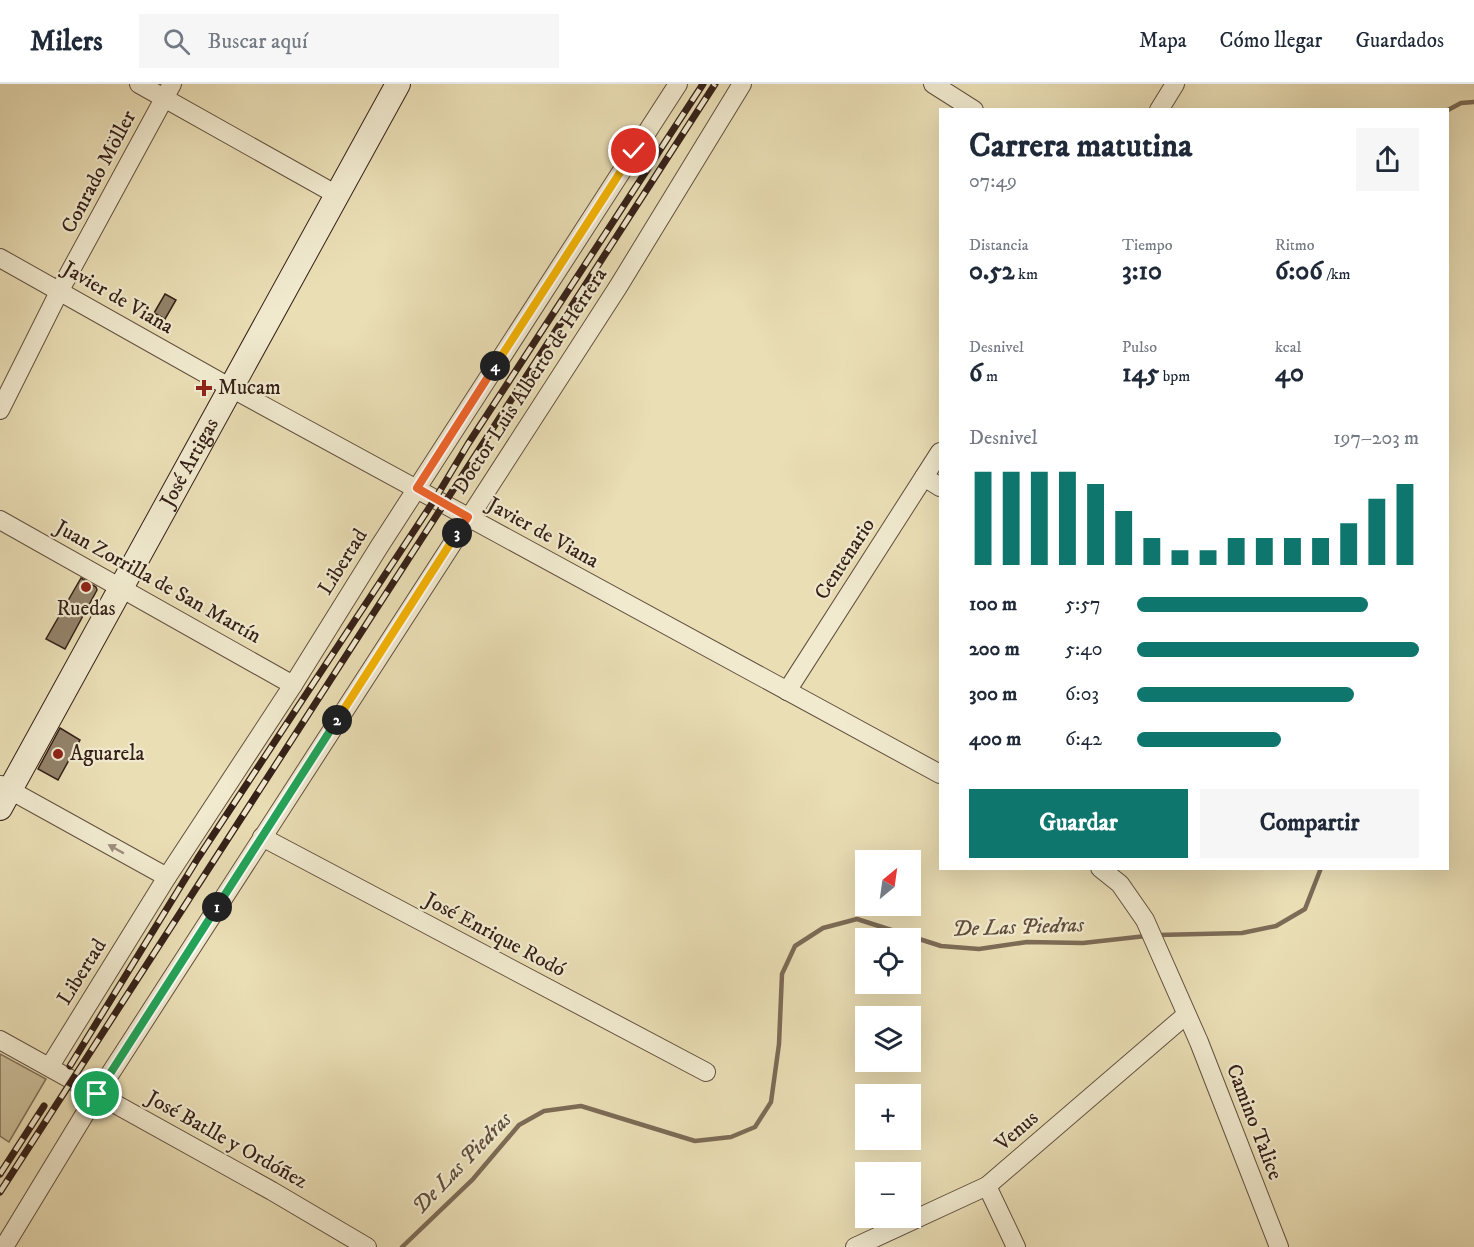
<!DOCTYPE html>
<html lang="es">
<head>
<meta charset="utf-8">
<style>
  :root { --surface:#fff; --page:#f6f6f7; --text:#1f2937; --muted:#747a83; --line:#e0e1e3; --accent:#0f766e }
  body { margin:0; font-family:"IM FELL DW Pica",serif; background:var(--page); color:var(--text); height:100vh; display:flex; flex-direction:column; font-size:22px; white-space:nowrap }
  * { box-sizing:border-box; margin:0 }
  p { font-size:20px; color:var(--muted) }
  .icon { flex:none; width:33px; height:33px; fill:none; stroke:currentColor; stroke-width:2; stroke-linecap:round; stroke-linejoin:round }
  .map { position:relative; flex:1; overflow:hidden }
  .drawer { position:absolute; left:939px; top:24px; width:510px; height:762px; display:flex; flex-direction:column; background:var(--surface); border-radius:0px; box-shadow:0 6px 24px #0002 }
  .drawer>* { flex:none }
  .needle { width:39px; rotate:29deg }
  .tools { position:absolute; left:855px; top:766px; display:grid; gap:12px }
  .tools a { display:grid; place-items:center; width:66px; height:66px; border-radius:0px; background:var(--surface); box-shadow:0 6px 24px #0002; font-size:30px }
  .pin { position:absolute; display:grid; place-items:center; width:51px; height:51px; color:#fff; margin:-26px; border:3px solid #fff; border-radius:50%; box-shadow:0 2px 6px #0007 }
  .km { position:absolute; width:30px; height:30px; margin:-15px; border-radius:50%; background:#222; color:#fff; font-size:16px; line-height:30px; text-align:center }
  .round { display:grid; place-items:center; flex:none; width:63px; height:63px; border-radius:0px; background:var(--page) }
  .head { display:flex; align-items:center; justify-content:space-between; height:102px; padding:0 30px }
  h1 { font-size:33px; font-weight:800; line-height:45px }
  .figures { display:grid; grid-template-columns:repeat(3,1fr); gap:9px; height:102px; padding:6px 30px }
  .figures div { display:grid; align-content:center }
  .figures b { font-size:26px; font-weight:800 }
  .figures small { font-size:16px; font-weight:400 }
  .figures p { font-size:16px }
  .chart { height:168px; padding:12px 30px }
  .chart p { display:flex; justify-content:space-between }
  .chart svg { width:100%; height:108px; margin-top:6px; stroke:var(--accent); stroke-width:6 }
  .action { display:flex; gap:12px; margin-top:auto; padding:12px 30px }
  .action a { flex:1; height:69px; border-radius:0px; background:var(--accent); color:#fff; font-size:24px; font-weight:800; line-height:69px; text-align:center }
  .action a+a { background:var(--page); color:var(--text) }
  ul { padding:0 30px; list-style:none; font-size:20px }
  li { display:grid; grid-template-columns:96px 72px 1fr; align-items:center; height:45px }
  li i { height:15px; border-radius:8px; background:var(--accent) }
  header { display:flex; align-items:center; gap:36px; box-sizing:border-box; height:84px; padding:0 30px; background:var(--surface); border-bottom:2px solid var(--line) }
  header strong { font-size:28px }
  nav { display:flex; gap:33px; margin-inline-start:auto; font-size:21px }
  .search { width:420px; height:54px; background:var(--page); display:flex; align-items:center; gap:15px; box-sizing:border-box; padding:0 21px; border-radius:0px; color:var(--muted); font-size:22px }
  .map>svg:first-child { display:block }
  .green { fill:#cbbe9a; stroke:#806f59; stroke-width:1.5 }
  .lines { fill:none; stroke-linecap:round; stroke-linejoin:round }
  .stream { stroke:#7c6b56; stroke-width:4.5 }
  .building { fill:#93836a; stroke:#352018; stroke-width:1.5 }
  .street-casing { stroke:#62503f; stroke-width:20 }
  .secondary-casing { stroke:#352018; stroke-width:26 }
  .street { stroke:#f1eacf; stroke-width:18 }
  .secondary { stroke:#f1eacf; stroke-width:24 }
  .rail-casing { stroke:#352018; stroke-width:7 }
  .rail { stroke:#f1eacf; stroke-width:4.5; stroke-dasharray:14; stroke-linecap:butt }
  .oneway { fill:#9c8f7d }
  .split-1-casing { stroke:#fff; stroke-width:12 }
  .split-2-casing { stroke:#fff; stroke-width:12 }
  .split-3-casing { stroke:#fff; stroke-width:12 }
  .split-4-casing { stroke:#fff; stroke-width:12 }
  .split-5-casing { stroke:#fff; stroke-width:12 }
  .split-1 { stroke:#22a559; stroke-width:8 }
  .split-2 { stroke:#22a559; stroke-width:8 }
  .split-3 { stroke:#f5b400; stroke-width:8 }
  .split-4 { stroke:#f0652b; stroke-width:8 }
  .split-5 { stroke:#f5b400; stroke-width:8 }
  .poi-dot { fill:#8f2418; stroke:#f1eacf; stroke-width:2 }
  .labels { text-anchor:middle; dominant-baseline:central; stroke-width:4.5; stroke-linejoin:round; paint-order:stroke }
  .street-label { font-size:21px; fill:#352018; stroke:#f1eacf }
  .poi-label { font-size:21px; fill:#352018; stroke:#f1eacf; text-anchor:start }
  .water-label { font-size:22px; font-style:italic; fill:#5f4c3c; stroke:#f1eacf }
</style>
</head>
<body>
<header>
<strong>Milers</strong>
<div class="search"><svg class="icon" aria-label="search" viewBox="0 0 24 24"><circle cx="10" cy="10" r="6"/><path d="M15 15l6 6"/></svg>Buscar aquí</div>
<nav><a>Mapa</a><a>Cómo llegar</a><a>Guardados</a></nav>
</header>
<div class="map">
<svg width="1474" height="1163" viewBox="0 0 1474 1163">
  <rect width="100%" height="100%" fill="#eadeb5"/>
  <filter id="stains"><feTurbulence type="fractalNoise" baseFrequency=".00333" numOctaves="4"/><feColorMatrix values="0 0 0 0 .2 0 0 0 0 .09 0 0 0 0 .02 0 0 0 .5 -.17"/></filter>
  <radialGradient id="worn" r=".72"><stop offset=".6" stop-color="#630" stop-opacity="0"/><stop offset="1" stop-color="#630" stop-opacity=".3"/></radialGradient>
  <path class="green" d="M0 970 46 995 9 1058 0 1052Z"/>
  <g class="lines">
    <g class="stream">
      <path d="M1448 26 1461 19 1474 18"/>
      <path d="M1158 851 1242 849 1276 842 1305 825 1321 784"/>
      <path d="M402 1163 473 1095 519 1041 544 1027 581 1022 695 1057 731 1053 755 1043 771 1018 779 960 782 890 795 862 823 844 857 835 941 862 979 865 1027 858 1083 859 1146 852"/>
    </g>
  </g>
  <g class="building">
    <path d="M165 210 176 216 165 235 154 229Z"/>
    <path d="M81 494 96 503 97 506 65 565 46 555Z"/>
    <path d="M60 644 80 656 58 696 38 685Z"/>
  </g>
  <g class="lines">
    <defs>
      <g id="street">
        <path d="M139 0 337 111"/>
        <path d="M933 0 974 26"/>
        <path d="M1159 26 1175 0"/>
        <path d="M0 174 231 304 940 690"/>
        <path d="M0 326 60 206 172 0"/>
        <path d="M924 393 940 403"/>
        <path d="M0 436 293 601"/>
        <path d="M787 607 940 368"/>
        <path d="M1 701 167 793"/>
        <path d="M262 753 706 988"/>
        <path d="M1100 784 1120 800 1145 836 1199 958 1279 1163"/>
        <path d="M0 956 272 1107 367 1163"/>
        <path d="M50 982 167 793 293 601 379 463 678 0"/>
        <path d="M987 1102 1016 1163"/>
        <path d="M4 1163 97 1010 618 203 742 0"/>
        <path d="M855 1163 987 1102 1186 931"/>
      </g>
      <g id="secondary">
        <path id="s1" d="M0 724 398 0"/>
      </g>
    </defs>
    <use href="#street" class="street-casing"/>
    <use href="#secondary" class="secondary-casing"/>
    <use href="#street" class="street"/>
    <use href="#secondary" class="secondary"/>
    <defs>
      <g id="rail">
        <path d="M70 982 198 774 435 415 468 360 703 0"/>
        <path d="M0 1090 44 1022"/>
        <path d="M0 1108 715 0"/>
      </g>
    </defs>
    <use href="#rail" class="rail-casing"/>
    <use href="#rail" class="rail"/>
  </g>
  <defs><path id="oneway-solid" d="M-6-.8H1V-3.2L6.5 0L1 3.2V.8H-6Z" transform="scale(1.5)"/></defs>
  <use class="oneway" href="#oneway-solid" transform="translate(116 765) rotate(-151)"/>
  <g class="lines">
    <defs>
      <path id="split-1" d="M97 1010 217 823"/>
      <path id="split-2" d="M217 823 337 636"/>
      <path id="split-3" d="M337 636 457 449"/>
      <path id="split-4" d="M457 449 468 433 417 404 495 282"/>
      <path id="split-5" d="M495 282 634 67"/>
    </defs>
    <use href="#split-1" class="split-1-casing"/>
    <use href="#split-2" class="split-2-casing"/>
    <use href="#split-3" class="split-3-casing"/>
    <use href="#split-4" class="split-4-casing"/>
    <use href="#split-5" class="split-5-casing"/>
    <use href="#split-1" class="split-1"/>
    <use href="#split-2" class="split-2"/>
    <use href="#split-3" class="split-3"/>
    <use href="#split-4" class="split-4"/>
    <use href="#split-5" class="split-5"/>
  </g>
  <g class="poi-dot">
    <path d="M201 295h6v6h6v6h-6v6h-6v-6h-6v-6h6z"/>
    <circle cx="86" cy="503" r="6"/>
    <circle cx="58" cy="670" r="6"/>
  </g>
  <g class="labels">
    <g class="street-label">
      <text transform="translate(99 88) rotate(-62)">Conrado Möller</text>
      <text transform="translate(118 214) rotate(30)">Javier de Viana</text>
      <text transform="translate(530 297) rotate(-57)">Doctor Luis Alberto de Herrera</text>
      <text stroke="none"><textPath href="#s1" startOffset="394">José Artigas</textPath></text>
      <text transform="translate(543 449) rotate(29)">Javier de Viana</text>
      <text transform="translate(845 475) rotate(-57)">Centenario</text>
      <text transform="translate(343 478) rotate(-58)">Libertad</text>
      <text transform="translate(158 498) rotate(29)">Juan Zorrilla de San Martín</text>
      <text transform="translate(495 851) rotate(28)">José Enrique Rodó</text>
      <text transform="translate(82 888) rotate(-58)">Libertad</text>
      <text transform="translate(1254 1038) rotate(69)">Camino Talice</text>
      <text transform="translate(1017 1047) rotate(-41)">Venus</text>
      <text transform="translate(227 1056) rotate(29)">José Batlle y Ordóñez</text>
    </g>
    <g class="poi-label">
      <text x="218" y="304">Mucam</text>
      <text x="86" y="525" text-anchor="middle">Ruedas</text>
      <text x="70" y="670">Aguarela</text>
    </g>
    <g class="water-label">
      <text transform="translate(1018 843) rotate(-2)">De Las Piedras</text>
      <text transform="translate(462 1079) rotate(-46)">De Las Piedras</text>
    </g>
  </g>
  <rect width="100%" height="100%" filter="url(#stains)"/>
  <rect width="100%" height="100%" fill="url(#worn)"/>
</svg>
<div class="tools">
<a><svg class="needle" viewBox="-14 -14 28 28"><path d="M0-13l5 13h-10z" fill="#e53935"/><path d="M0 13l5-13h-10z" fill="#747a83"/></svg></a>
<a><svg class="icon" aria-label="locate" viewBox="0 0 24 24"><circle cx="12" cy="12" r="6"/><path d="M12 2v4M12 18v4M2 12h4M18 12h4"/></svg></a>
<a><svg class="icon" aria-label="layers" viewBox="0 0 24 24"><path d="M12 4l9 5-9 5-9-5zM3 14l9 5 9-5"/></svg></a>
<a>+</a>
<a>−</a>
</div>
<div class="pin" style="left:97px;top:1010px;background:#1e9e55"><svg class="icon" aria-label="arrive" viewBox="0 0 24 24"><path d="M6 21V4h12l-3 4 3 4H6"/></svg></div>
<div class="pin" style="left:634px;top:67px;background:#d93025"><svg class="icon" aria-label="check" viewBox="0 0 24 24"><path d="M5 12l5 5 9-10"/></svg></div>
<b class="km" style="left:217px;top:823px">1</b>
<b class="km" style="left:337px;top:636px">2</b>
<b class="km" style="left:457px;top:449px">3</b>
<b class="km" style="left:495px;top:282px">4</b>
<section class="drawer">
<div class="head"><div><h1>Carrera matutina</h1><p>07:49</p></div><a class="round"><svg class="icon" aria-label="share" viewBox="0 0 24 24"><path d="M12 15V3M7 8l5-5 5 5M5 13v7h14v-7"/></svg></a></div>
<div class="figures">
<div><p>Distancia</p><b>0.52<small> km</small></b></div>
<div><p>Tiempo</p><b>3:10</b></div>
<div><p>Ritmo</p><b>6:06<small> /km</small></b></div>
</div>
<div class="figures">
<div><p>Desnivel</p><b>6<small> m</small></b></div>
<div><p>Pulso</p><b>145<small> bpm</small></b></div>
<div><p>kcal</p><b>40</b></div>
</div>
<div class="chart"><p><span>Desnivel</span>197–203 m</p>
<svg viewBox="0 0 160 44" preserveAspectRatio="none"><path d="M5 44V6M15 44V6M25 44V6M35 44V6M45 44V11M55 44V22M65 44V33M75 44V38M85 44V38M95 44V33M105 44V33M115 44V33M125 44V33M135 44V27M145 44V17M155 44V11"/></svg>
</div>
<ul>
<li><b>100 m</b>5:57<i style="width:82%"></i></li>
<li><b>200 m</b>5:40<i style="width:100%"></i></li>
<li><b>300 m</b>6:03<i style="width:77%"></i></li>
<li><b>400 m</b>6:42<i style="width:51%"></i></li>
</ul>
<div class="action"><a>Guardar</a><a>Compartir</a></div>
</section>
</div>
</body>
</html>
